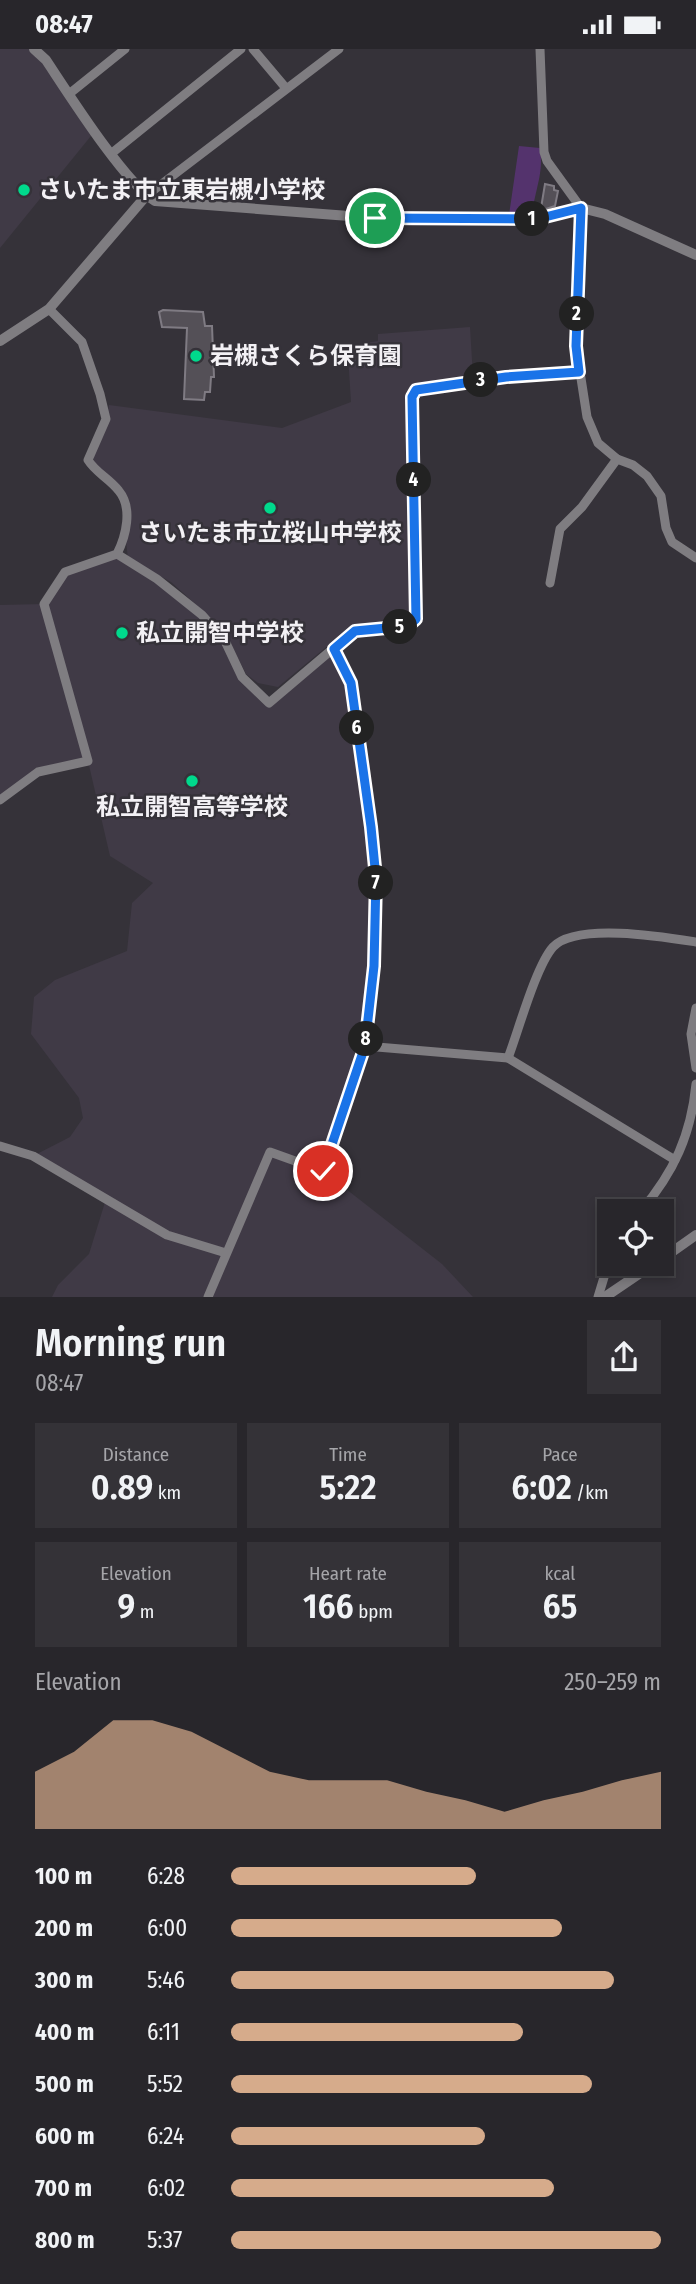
<!DOCTYPE html>
<html lang="en">
<head>
<meta charset="utf-8">
<style>
  :root { --surface:#28262b; --page:#343237; --text:#f1f3f6; --muted:#a5a5a9; --line:#444347; --accent:#d6ab8b }
  body { margin:0; font-family:"Fira Sans Condensed","Noto Sans JP",sans-serif; background:var(--page); color:var(--text); height:100vh; display:flex; flex-direction:column; font-size:26px; white-space:nowrap }
  * { box-sizing:border-box; margin:0 }
  p { font-size:23px; color:var(--muted) }
  .icon { flex:none; width:38px; height:38px; fill:none; stroke:currentColor; stroke-width:2; stroke-linecap:round; stroke-linejoin:round }
  .map { position:relative; height:1248px; overflow:hidden }
  .panel { display:flex; flex-direction:column; background:var(--surface); flex:1 }
  .panel>* { flex:none }
  .fabs { position:absolute; left:597px; top:1150px; display:grid; gap:14px }
  .fabs a { display:grid; place-items:center; width:77px; height:77px; border-radius:0px; background:var(--surface); box-shadow:0 4px 10px #0003,0 0 0 2px var(--line); font-size:35px }
  .pin { position:absolute; display:grid; place-items:center; width:60px; height:60px; color:#fff; margin:-30px; border:4px solid #fff; border-radius:50%; box-shadow:0 2px 7px #0007 }
  .km { position:absolute; width:35px; height:35px; margin:-18px; border-radius:50%; background:#222; color:#fff; font-size:19px; line-height:35px; text-align:center }
  .round { display:grid; place-items:center; flex:none; width:74px; height:74px; border-radius:0px; background:var(--page) }
  .headline { display:flex; align-items:center; justify-content:space-between; height:119px; padding:0 35px }
  h1 { font-size:38px; font-weight:600; line-height:52px }
  .stats { display:grid; grid-template-columns:repeat(3,1fr); gap:10px; height:119px; padding:7px 35px }
  .stats div { display:grid; align-content:center; border-radius:0px; background:var(--page); text-align:center }
  .stats b { font-size:35px; font-weight:600 }
  .stats small { font-size:19px; font-weight:400 }
  .stats p { font-size:19px }
  .chart { height:196px; padding:14px 35px }
  .chart p { display:flex; justify-content:space-between }
  .chart svg { width:100%; height:126px; margin-top:7px; fill:var(--accent); opacity:.7 }
  ul { padding:0 35px; list-style:none; font-size:23px }
  li { display:grid; grid-template-columns:112px 84px 1fr; align-items:center; height:52px }
  li i { height:18px; border-radius:9px; background:var(--accent) }
  .status { display:flex; justify-content:space-between; align-items:center; height:49px; padding:0 35px; background:var(--surface); direction:ltr }
  .status svg { height:19px; fill:currentColor }
  .map>svg:first-child { display:block }
  .built { fill:#403a46 }
  .green { fill:#54336d }
  .building { fill:#545057; stroke:#7f7b83; stroke-width:2 }
  .lines { fill:none; stroke-linecap:round; stroke-linejoin:round }
  .minor { stroke:#7f7d81; stroke-width:9 }
  .tertiary { stroke:#7f7d81; stroke-width:10 }
  .route-casing { stroke:#fff; stroke-width:14 }
  .route { stroke:#1a73e8; stroke-width:9 }
  .poi-dot { fill:#00d98c; stroke:#353239; stroke-width:2.5 }
  .labels { text-anchor:middle; dominant-baseline:central; stroke-width:5; stroke-linejoin:round; paint-order:stroke }
  .poi-label { font-size:24px; font-weight:bold; fill:#f3f1f5; stroke:#353239; text-anchor:start }
</style>
</head>
<body>
<div class="status"><b>08:47</b><svg viewBox="0 0 49 12"><path d="M0 12V9h3v3zM5 12V6h3v6zM10 12V3h3v9zM15 12V0h3v12zM26 1h20v11H26zM47 4h2v5h-2z"/></svg></div>
<div class="map">
<svg width="696" height="1248" viewBox="0 0 696 1248">
  <rect width="100%" height="100%" fill="#353239"/>
  <g class="built">
    <path d="M0 0H34L95 82 0 199Z"/>
    <path d="M470 278 473 328 410 337 407 349 414 569 408 575H354L278 638 258 634 246 625 226 585 203 562 171 533 128 510 126 492 130 468 129 450 122 439 93 415 95 399 104 385 109 356 282 379 351 353 348 306 352 296 378 292V285Z"/>
    <path d="M117 505 157 530 225 592 242 628 268 653 334 599 351 634 376 829 365 997 323 1122 442 1215 473 1248H52L58 1236 89 1205 106 1150 33 1107 70 1088 83 1069 79 1049 31 985 34 948 55 931 127 902 132 854 153 834 110 807 88 712 38 723 0 751V556L44 555 65 523Z"/>
  </g>
  <path class="green" d="M519 97 540 99C544 125 535 140 532 166H509Z"/>
  <g class="building">
    <path d="M545 135 554 137V141L558 142 555 157 546 160 541 159Z"/>
    <path d="M163 261 203 263 205 277H212L214 328H211L210 343H205L204 351 184 350 187 279 162 278 159 263Z"/>
  </g>
  <g class="lines">
    <g class="minor">
      <path d="M253 0 285 38"/>
      <path d="M540 0 544 103 547 112 581 159 576 297 587 368 598 394 617 410 633 416 647 427 661 447 666 479 672 493 696 509"/>
      <path d="M69 45 125 0"/>
      <path d="M112 104 241 0"/>
      <path d="M146 147 339 0"/>
      <path d="M117 505 157 530 202 566 225 592 242 628 269 654 355 581 408 577 416 570 412 348 416 342 506 328 579 323"/>
      <path d="M550 534 560 480 582 458 617 410"/>
      <path d="M0 751 38 723 88 712 44 555 65 523 117 505C126 487 133 459 119 442 109 429 96 424 88 411L106 370 100 345 82 293 49 260"/>
      <path d="M696 959 691 985 696 1019"/>
      <path d="M365 997 508 1009 675 1111"/>
      <path d="M508 1009C518 983 536 917 553 898 576 873 665 888 696 893"/>
      <path d="M0 1097 33 1107 167 1186 226 1204"/>
      <path d="M641 1162C674 1123 691 1086 696 1035"/>
      <path d="M208 1248 270 1103 323 1122 365 997 374 917 376 829 371 778 351 634 334 599"/>
      <path d="M598 1248 609 1212"/>
    </g>
    <g class="tertiary">
      <path d="M34 0 46 11C68 44 124 133 155 152L375 169 537 170 581 159 605 165 696 206"/>
      <path d="M0 292 49 260 146 147"/>
      <path d="M662 1210 696 1186"/>
      <path d="M605 1248 655 1214"/>
    </g>
  </g>
  <g class="lines">
    <defs>
      <path id="route" d="M323 1122 365 997 374 917 376 829 371 778 351 634 334 600 355 582 408 577 416 570 412 348 416 341 506 328 579 323 576 297 581 159 537 170 375 169"/>
    </defs>
    <use href="#route" class="route-casing"/>
    <use href="#route" class="route"/>
  </g>
  <g class="poi-dot">
    <circle cx="24" cy="141" r="7"/>
    <circle cx="196" cy="307" r="7"/>
    <circle cx="270" cy="459" r="7"/>
    <circle cx="122" cy="584" r="7"/>
    <circle cx="192" cy="732" r="7"/>
  </g>
  <g class="labels">
    <g class="poi-label">
      <text x="38" y="141">さいたま市立東岩槻小学校</text>
      <text x="210" y="307">岩槻さくら保育園</text>
      <text x="270" y="484" text-anchor="middle">さいたま市立桜山中学校</text>
      <text x="136" y="584">私立開智中学校</text>
      <text x="192" y="758" text-anchor="middle">私立開智高等学校</text>
    </g>
  </g>
</svg>
<div class="fabs">
<a><svg class="icon" aria-label="locate" viewBox="0 0 24 24"><circle cx="12" cy="12" r="6"/><path d="M12 2v4M12 18v4M2 12h4M18 12h4"/></svg></a>
</div>
<div class="pin" style="left:375px;top:169px;background:#1e9e55"><svg class="icon" aria-label="arrive" viewBox="0 0 24 24"><path d="M6 21V4h12l-3 4 3 4H6"/></svg></div>
<div class="pin" style="left:323px;top:1122px;background:#d93025"><svg class="icon" aria-label="check" viewBox="0 0 24 24"><path d="M5 12l5 5 9-10"/></svg></div>
<b class="km" style="left:532px;top:170px">1</b>
<b class="km" style="left:577px;top:265px">2</b>
<b class="km" style="left:481px;top:331px">3</b>
<b class="km" style="left:414px;top:431px">4</b>
<b class="km" style="left:400px;top:578px">5</b>
<b class="km" style="left:357px;top:679px">6</b>
<b class="km" style="left:376px;top:834px">7</b>
<b class="km" style="left:366px;top:990px">8</b>
</div>
<section class="panel">
<div class="headline"><div><h1>Morning run</h1><p>08:47</p></div><a class="round"><svg class="icon" aria-label="share" viewBox="0 0 24 24"><path d="M12 15V3M7 8l5-5 5 5M5 13v7h14v-7"/></svg></a></div>
<div class="stats">
<div><p>Distance</p><b>0.89<small> km</small></b></div>
<div><p>Time</p><b>5:22</b></div>
<div><p>Pace</p><b>6:02<small> /km</small></b></div>
</div>
<div class="stats">
<div><p>Elevation</p><b>9<small> m</small></b></div>
<div><p>Heart rate</p><b>166<small> bpm</small></b></div>
<div><p>kcal</p><b>65</b></div>
</div>
<div class="chart"><p><span>Elevation</span>250–259 m</p>
<svg viewBox="0 0 160 44" preserveAspectRatio="none"><path d="M0 44V24L10 17L20 6L30 6L40 10L50 17L60 24L70 27L80 27L90 27L100 31L110 34L120 38L130 34L140 31L150 27L160 24V44z"/></svg>
</div>
<ul>
<li><b>100 m</b>6:28<i style="width:57%"></i></li>
<li><b>200 m</b>6:00<i style="width:77%"></i></li>
<li><b>300 m</b>5:46<i style="width:89%"></i></li>
<li><b>400 m</b>6:11<i style="width:68%"></i></li>
<li><b>500 m</b>5:52<i style="width:84%"></i></li>
<li><b>600 m</b>6:24<i style="width:59%"></i></li>
<li><b>700 m</b>6:02<i style="width:75%"></i></li>
<li><b>800 m</b>5:37<i style="width:100%"></i></li>
</ul>
</section>
</body>
</html>
